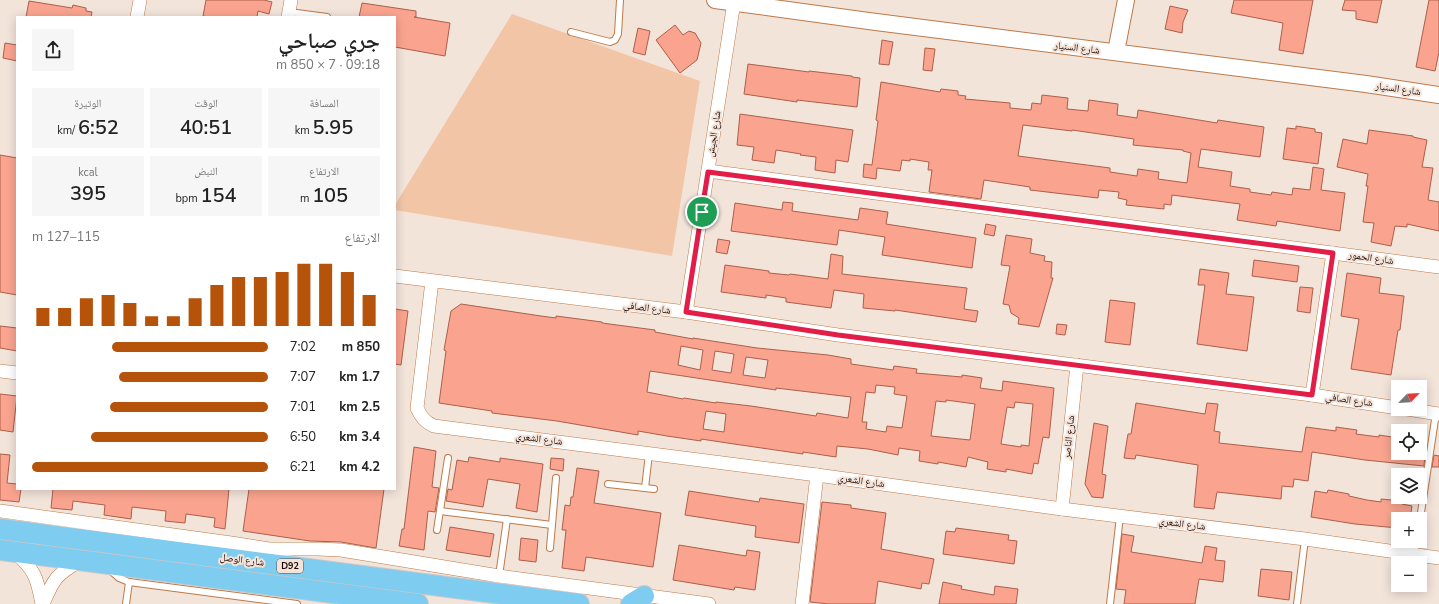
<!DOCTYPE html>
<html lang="ar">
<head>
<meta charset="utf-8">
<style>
  :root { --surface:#fff; --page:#f6f6f6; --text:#222; --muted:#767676; --accent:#b45309 }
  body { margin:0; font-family:"Nunito Sans","Noto Naskh Arabic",sans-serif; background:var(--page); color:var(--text); direction:rtl; height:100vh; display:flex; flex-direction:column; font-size:15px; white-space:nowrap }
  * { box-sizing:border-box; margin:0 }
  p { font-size:13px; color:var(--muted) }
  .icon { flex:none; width:22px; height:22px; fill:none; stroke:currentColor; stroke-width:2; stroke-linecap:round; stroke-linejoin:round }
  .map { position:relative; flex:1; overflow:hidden; direction:ltr }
  .panel { position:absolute; left:16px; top:16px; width:380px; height:474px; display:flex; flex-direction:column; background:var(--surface); border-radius:0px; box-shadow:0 2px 10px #0003; direction:rtl }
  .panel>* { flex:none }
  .needle { width:26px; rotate:65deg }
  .fabs { position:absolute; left:1391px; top:380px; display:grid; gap:8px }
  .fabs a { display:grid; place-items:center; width:36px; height:36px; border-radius:0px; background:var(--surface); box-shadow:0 2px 10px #0003; font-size:20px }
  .pin { position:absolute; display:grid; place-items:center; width:34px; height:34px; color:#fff; margin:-17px; border:2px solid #fff; border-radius:50%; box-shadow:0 1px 4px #0007 }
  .round { display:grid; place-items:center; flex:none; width:42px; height:42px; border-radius:0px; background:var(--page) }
  .headline { display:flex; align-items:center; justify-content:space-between; height:68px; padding:0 16px }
  h1 { font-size:22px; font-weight:600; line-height:30px }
  .figures { display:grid; grid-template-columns:repeat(3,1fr); gap:6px; height:68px; padding:4px 16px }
  .figures div { display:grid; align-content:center; border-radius:0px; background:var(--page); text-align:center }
  .figures b { font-size:20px; font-weight:600 }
  .figures small { font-size:11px; font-weight:400 }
  .figures p { font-size:11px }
  .chart { height:112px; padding:8px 16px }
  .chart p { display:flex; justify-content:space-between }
  .chart svg { width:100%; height:72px; margin-top:4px; stroke:var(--accent); stroke-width:6 }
  ul { padding:0 16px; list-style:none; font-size:13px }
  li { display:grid; grid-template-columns:64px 48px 1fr; align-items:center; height:30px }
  li i { height:10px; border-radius:5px; background:var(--accent) }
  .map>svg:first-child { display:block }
  .green { fill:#f3c5a7 }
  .building { fill:#faa48f; stroke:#ad5e4a; fill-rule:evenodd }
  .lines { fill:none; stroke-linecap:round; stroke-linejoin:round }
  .service-casing { stroke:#be7948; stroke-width:8 }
  .minor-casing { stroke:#be7948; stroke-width:14 }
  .tertiary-casing { stroke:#be7948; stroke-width:18 }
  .primary-casing { stroke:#cdc8c7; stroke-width:22 }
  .service { stroke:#fff; stroke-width:6 }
  .minor { stroke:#fff; stroke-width:13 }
  .tertiary { stroke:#fff; stroke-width:16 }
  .primary { stroke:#7eccf0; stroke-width:20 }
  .route-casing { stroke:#fff; stroke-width:8 }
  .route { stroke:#e11d48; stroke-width:5 }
  .labels { text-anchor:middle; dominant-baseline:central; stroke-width:4; stroke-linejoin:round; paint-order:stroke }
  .shield { fill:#f3e4da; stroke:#5d4841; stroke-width:1 }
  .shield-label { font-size:9px; font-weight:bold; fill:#1d0500 }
  .street-label { font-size:10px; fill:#1d0500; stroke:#f3e4da }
</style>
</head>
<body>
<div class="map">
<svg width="1439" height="604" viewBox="0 0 1439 604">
  <rect width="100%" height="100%" fill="#f3e4da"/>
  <path class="green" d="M512 14 700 81 672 256 395 210V205Z"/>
  <g class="building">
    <path d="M206 0H264L272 2 269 14 258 11 257 17H209L203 16Z"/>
    <path d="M1234 0H1313L1303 54 1279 50 1283 23 1231 13Z"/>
    <path d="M1345 0H1382L1377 23 1356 19V11L1342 10Z"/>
    <path d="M1429 0H1439V52L1435 71 1416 67Z"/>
    <path d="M29 1 72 8 73 5 86 8V11L92 12 91 17H26Z"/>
    <path d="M362 3 416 11V17H414L450 23 445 56 395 47V17H359Z"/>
    <path d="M1170 6 1188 10 1183 22 1182 33 1165 29Z"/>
    <path d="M675 25 683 35 689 31 695 33 701 43 697 60 680 73 656 40Z"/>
    <path d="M638 28 650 31 645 55 633 52Z"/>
    <path d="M882 40 893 42 889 65 879 64Z"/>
    <path d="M5 43 17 45V61L3 58Z"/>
    <path d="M925 48 935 49 932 71 923 70Z"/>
    <path d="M748 64 809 72V71L852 76V77L860 78 857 107 797 100V102L744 94Z"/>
    <path d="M881 82 940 92 941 89 958 91V95L966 96 965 99 1010 103V108L1031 110 1032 103 1041 104 1042 95 1068 98 1067 109 1088 111 1089 100 1118 104 1117 115 1137 118 1138 110 1217 123 1218 120 1264 127 1260 157 1201 149 1198 167 1232 172 1230 186 1250 189V192L1271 195 1272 192 1292 195 1293 188 1310 190 1313 167 1324 169 1321 190 1345 193 1340 231 1277 221 1276 226 1237 220 1240 204 1172 195 1171 205 1164 204V209L1126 205 1127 200 1118 198 1119 192 1099 190 1098 198 1030 190V187L984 180 981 199 929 192 932 170H928L929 162 910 159V161L902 160 900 171 877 168 876 179 863 177 864 164 872 165 878 121 876 120ZM1023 125 1072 131V130L1134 139 1133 145 1183 150V151L1191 153 1187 183 1158 179 1159 172 1138 169 1137 176 1110 172V168L1018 156Z"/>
    <path d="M740 114 853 130 848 162 836 160 835 173 815 170 816 157 800 155 801 154 776 150 774 163 752 160 754 147 737 145Z"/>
    <path d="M1296 126 1315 129V132L1322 133 1318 164 1283 159 1287 128 1296 129Z"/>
    <path d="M1369 130 1413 136V137L1427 140 1422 167 1433 168 1428 200 1439 202V231L1407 224V227L1395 226 1391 246 1371 242 1374 223 1363 222 1368 186H1366L1368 174 1337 167 1343 139 1367 144Z"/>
    <path d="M0 155 17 158V295L0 292Z"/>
    <path d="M783 202 793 203 792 211 858 220 860 208 888 212 886 224 976 238 972 268 882 255 885 237 839 230 837 245 731 231 735 203 782 210Z"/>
    <path d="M986 224 996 226 994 236 984 234Z"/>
    <path d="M1006 235 1032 239 1030 253 1045 256 1044 261 1052 262 1051 278H1053L1039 327 1018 324 1019 318 1011 313 1009 305 1003 304 1010 266 1001 265Z"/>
    <path d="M718 239 730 241 727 254 716 252Z"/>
    <path d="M831 254 843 256 842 274 967 288 964 309 978 311 976 322 895 310V311L863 308 864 294 834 290 831 308 786 302V298L766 295V298L721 292 725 265 769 271V273L789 275 790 274 828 279Z"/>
    <path d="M1254 260 1299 266 1297 282 1252 276Z"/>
    <path d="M1200 269 1229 273 1226 294 1254 297 1247 351 1197 344 1205 285H1198Z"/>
    <path d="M1347 273 1381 278 1379 293 1404 296 1400 330H1398L1391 375 1351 369 1359 319 1341 316Z"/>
    <path d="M1300 287 1313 288 1310 313 1297 311Z"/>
    <path d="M1110 300 1135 303 1130 345 1105 342Z"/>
    <path d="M461 304 541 316 556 318V316L602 322V323L655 330V332L693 339V338L757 348 828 355 851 359V364L893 370 894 366 917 369 916 373 962 377V375L982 378 980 388 1002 391 1003 381 1054 388 1049 438 1043 437 1038 464 1034 463 1032 474 1006 469V472L987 469 988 462 968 457 966 467 938 462V464L919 461 920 451 899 448 898 455 868 449 837 446 836 457 803 452V454L734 444 701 439V441L667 436 638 431V435L557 421 492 413V411L439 403 446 351 444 350 451 311ZM681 346 703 350 700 370 678 365ZM715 351 734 354 731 373 712 370ZM746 357 768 360 765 378 743 375ZM650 371 776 390V388L851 397 848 418 817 413 816 416 751 406 716 402V403L684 398 683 399 647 392ZM876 385 895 387 894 394 907 396 902 428 887 426 886 432 866 429 867 422H862L866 392 875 393ZM946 400 975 404 970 440 931 436 936 401 946 402ZM1015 402 1033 404 1029 446 1021 445V447L1001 444 1007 407 1014 408ZM706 411 726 414 724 432 703 429Z"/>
    <path d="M395 309 408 311 401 365 395 364Z"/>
    <path d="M1057 324 1067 325 1065 335 1056 334Z"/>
    <path d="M0 326 17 328V351L0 348Z"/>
    <path d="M0 394 17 396 13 432 0 430Z"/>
    <path d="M1136 403 1205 414 1207 403 1218 404 1214 431 1220 432 1219 443 1302 452 1306 427 1336 431V427L1357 430 1356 434 1379 437V435L1398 438V453L1425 454 1424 466 1365 460 1312 452 1308 481 1294 479 1293 487 1282 486 1281 499 1217 492 1214 509 1194 507 1198 465 1136 455 1135 459 1124 458 1128 434H1131Z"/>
    <path d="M1094 423 1108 426 1102 474 1106 475 1103 498 1092 497 1085 484Z"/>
    <path d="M414 447 436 451 432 487 439 488 435 512 428 511 424 550 399 546 402 529H404Z"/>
    <path d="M0 454 10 455 7 483 17 484V489H21L19 502 0 500Z"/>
    <path d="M1434 455 1439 456V467H1432Z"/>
    <path d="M469 457 500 462V458L543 464 537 512 516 508 520 484 488 479 483 507 446 501 448 489 452 490 457 460 468 462Z"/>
    <path d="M551 458 564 459 563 471 550 469Z"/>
    <path d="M577 468 599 471 594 503 661 513 653 567 586 557 584 571 562 568 566 530H562L565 505 570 506 571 497H573Z"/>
    <path d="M53 489H229L225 529 214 527 215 518 186 514 185 523 165 521 166 511 132 507 131 519 104 515 105 505 73 501 72 510 51 508Z"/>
    <path d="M249 489H384L376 548 341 542 310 541 243 531Z"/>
    <path d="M1328 490 1349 494V496L1367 500 1381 502V499L1402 501V504L1412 506 1410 519H1398V528L1355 524 1311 517 1315 491 1327 493Z"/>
    <path d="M689 491 759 502 760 498 804 504 799 543 755 537 756 526 685 515Z"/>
    <path d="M822 502 851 505V508L886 513 881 549 934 559 929 584 922 583 921 589 878 581 875 604H829L810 602Z"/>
    <path d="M450 527 494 534 490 557 446 550Z"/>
    <path d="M956 528 1009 535 1008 540 1017 541 1014 564 943 554 946 531 955 532Z"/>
    <path d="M1122 534 1134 536 1131 552 1202 563 1205 546 1217 548 1215 560 1225 561 1223 582 1199 579 1195 604H1124L1126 590 1116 589Z"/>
    <path d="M521 538 538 540 536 562 519 560Z"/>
    <path d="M679 545 746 556 747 550 760 552 755 590 735 587 734 590 673 580Z"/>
    <path d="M1261 569 1292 572 1289 600 1258 596Z"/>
    <path d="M943 582 962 586 961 589 994 595 995 586 1018 589 1016 604H939Z"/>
  </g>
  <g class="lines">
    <defs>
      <g id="service">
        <path d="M289 12 327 17"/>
        <path d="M571 32 610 42 615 40 618 34 620 0"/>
        <path d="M608 484 654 489"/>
        <path d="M645 488 649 454"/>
        <path d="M440 511 552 525"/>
        <path d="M1420 519 1436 413"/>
        <path d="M437 530 448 458"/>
        <path d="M550 548 556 478"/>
        <path d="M1414 555 1416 541"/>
        <path d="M110 570 119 578 129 582 297 604"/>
        <path d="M499 576 507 519"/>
        <path d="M126 604 129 582"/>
        <path d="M1110 604 1120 516"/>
        <path d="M1297 604 1305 539"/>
      </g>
      <g id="minor">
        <path d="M137 17 140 0"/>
        <path d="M288 17 291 0"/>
        <path d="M708 171 1439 267"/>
        <path d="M395 276 686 312 838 335 1312 395 1398 408"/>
        <path d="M432 281 417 408C421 417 425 422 434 426L817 475 1062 509 1305 539 1439 558"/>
        <path d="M686 312 734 2"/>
        <path d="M0 371 17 373"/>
        <path d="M1312 395 1333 253"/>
        <path d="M1407 409 1439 414"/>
        <path d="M1062 509 1077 365"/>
        <path d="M0 511 231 543 269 549H318L341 550 499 576 709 604"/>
        <path d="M15 552C35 571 37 577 42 604"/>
        <path d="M43 604C54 578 56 575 81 560"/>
        <path d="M802 604 817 475"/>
      </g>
      <g id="tertiary">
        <path d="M715 0 876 22 1366 84 1439 95"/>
        <path d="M1116 52 1126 0"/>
      </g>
      <g id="primary">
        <path d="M0 529 579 604"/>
        <path d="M0 550 418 604"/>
        <path d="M631 604 644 596"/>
      </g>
    </defs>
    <use href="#service" class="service-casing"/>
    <use href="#minor" class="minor-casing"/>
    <use href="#tertiary" class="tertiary-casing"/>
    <use href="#primary" class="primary-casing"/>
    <use href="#service" class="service"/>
    <use href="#minor" class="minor"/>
    <use href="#tertiary" class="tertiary"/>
    <use href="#primary" class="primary"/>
  </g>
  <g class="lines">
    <defs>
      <path id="route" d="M708 172 1333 253 1312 395 838 335 686 312Z"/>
    </defs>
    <use href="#route" class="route-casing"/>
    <use href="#route" class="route"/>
  </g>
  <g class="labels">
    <rect class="shield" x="277" y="559" width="26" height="14" rx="3"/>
    <g class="shield-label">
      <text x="290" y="566">D92</text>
    </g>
    <g class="street-label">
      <text transform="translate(1077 48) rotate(7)">شارع السنيار</text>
      <text transform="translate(1398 89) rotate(8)">شارع السنيار</text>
      <text transform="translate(714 134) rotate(-81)">شارع الجيش</text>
      <text transform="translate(1371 258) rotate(8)">شارع الحمور</text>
      <text transform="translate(647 308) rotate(7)">شارع الصافي</text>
      <text transform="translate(1349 400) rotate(8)">شارع الصافي</text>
      <text transform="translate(1069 437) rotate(-84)">شارع الناصر</text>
      <text transform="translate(539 439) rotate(7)">شارع الشعري</text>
      <text transform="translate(861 481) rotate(8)">شارع الشعري</text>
      <text transform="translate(1182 524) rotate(7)">شارع الشعري</text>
      <text transform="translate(242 560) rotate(7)">شارع الوصل</text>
    </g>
  </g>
</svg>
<div class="fabs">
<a><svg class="needle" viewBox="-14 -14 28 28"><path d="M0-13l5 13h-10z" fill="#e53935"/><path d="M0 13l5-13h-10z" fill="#767676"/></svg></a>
<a><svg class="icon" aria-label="locate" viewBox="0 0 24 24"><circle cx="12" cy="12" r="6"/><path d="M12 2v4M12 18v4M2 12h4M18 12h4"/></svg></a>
<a><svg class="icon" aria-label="layers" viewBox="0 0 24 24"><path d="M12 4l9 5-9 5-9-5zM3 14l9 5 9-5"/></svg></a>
<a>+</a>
<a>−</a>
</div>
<div class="pin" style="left:702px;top:212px;background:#1e9e55"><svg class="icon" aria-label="arrive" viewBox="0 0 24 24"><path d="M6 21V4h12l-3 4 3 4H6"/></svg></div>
<section class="panel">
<div class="headline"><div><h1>جري صباحي</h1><p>09:18 · 7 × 850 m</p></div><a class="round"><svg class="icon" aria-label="share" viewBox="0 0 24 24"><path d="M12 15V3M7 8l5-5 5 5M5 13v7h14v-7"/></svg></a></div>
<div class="figures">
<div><p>المسافة</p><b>5.95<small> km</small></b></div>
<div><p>الوقت</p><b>40:51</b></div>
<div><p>الوتيرة</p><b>6:52<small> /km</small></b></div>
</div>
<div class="figures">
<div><p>الارتفاع</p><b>105<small> m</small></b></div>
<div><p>النبض</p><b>154<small> bpm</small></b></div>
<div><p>kcal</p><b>395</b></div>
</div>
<div class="chart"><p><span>الارتفاع</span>115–127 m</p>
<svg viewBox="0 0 160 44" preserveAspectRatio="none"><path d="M5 44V33M15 44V33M25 44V27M35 44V25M45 44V30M55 44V38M65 44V38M75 44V27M85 44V19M95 44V14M105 44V14M115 44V11M125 44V6M135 44V6M145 44V11M155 44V25"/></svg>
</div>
<ul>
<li><b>850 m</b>7:02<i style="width:66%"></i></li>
<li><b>1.7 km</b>7:07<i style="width:63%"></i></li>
<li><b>2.5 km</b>7:01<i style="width:67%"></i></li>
<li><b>3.4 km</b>6:50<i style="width:75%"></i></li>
<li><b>4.2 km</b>6:21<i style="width:100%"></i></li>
</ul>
</section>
</div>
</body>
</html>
